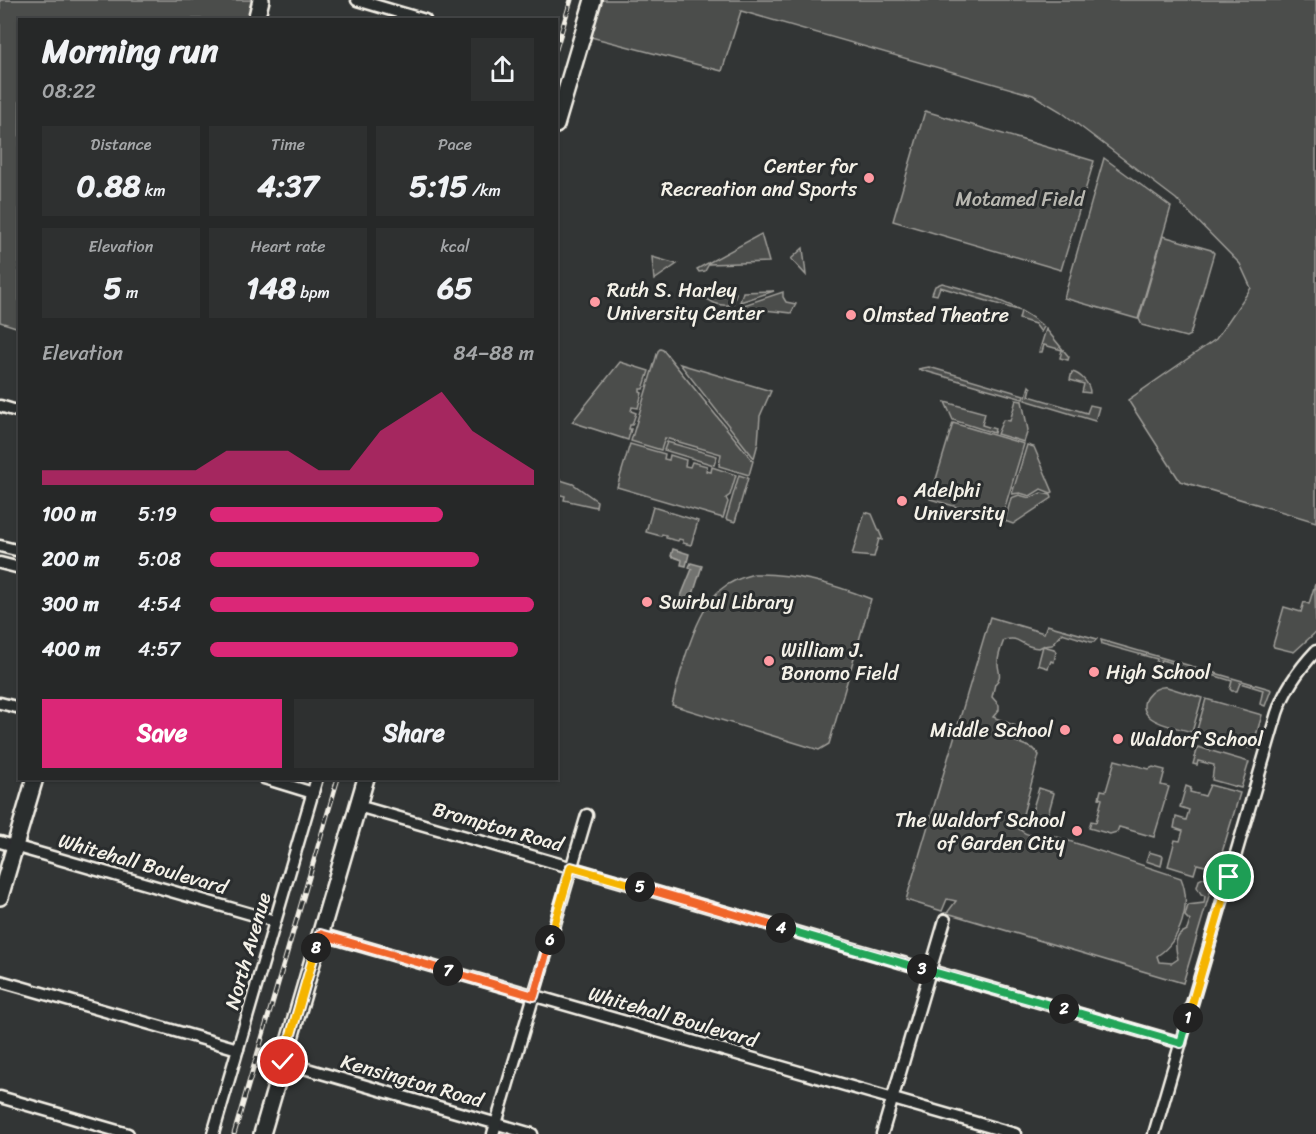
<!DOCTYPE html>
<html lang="en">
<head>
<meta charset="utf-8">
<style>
  :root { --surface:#262828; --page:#2e3030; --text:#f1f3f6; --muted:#a4a6a8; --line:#424445; --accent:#db2777 }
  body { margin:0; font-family:Sriracha,sans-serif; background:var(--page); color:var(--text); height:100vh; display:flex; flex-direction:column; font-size:22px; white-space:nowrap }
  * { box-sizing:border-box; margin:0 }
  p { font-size:20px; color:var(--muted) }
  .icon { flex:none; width:33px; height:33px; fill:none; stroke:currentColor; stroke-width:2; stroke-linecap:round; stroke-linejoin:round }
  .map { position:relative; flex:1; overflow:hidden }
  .details { position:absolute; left:18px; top:18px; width:540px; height:762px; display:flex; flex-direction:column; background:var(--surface); border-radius:0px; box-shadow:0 2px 4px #0004,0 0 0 2px var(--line) }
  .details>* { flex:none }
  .pin { position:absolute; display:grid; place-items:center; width:51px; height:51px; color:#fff; margin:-26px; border:3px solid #fff; border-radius:50%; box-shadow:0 2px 6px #0007 }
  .km { position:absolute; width:30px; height:30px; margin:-15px; border-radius:50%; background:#222; color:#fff; font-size:16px; line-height:30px; text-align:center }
  .round { display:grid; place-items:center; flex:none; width:63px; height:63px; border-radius:0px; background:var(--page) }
  .head { display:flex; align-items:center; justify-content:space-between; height:102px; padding:0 24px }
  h1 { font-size:33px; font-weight:700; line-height:45px }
  .figures { display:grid; grid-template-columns:repeat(3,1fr); gap:9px; height:102px; padding:6px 24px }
  .figures div { display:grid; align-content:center; border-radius:0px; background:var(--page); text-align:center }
  .figures b { font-size:30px; font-weight:700 }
  .figures small { font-size:16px; font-weight:400 }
  .figures p { font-size:16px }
  .chart { height:168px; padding:12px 24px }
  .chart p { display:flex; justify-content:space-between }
  .chart svg { width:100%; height:108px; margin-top:6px; fill:var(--accent); opacity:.7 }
  .cta { display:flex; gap:12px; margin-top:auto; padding:12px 24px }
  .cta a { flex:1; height:69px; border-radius:0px; background:var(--accent); color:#fff; font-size:24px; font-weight:700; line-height:69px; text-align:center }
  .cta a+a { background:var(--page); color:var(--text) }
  ul { padding:0 24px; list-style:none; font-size:20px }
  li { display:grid; grid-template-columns:96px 72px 1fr; align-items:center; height:45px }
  li i { height:15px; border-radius:8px; background:var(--accent) }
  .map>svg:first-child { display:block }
  .green { fill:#4b4d4c; stroke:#a09f9a; stroke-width:1.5 }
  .water { fill:#727370; stroke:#a6a5a0; stroke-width:1.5 }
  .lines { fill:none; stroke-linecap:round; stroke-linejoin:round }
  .street-casing { stroke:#f4f1e8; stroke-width:15 }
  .secondary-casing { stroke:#f4f1e8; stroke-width:20 }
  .street { stroke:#2a2d2e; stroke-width:10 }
  .secondary { stroke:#2a2d2e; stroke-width:15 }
  .rail-casing { stroke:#f4f1e8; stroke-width:5 }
  .rail { stroke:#2a2d2e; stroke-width:3; stroke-dasharray:9; stroke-linecap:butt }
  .split-1-casing { stroke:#fff; stroke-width:12 }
  .split-2-casing { stroke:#fff; stroke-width:12 }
  .split-3-casing { stroke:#fff; stroke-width:12 }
  .split-4-casing { stroke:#fff; stroke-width:12 }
  .split-5-casing { stroke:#fff; stroke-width:12 }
  .split-6-casing { stroke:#fff; stroke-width:12 }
  .split-7-casing { stroke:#fff; stroke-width:12 }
  .split-8-casing { stroke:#fff; stroke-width:12 }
  .split-9-casing { stroke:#fff; stroke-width:12 }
  .split-1 { stroke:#f5b400; stroke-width:8 }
  .split-2 { stroke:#22a559; stroke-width:8 }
  .split-3 { stroke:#22a559; stroke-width:8 }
  .split-4 { stroke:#22a559; stroke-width:8 }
  .split-5 { stroke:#f0652b; stroke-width:8 }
  .split-6 { stroke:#f5b400; stroke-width:8 }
  .split-7 { stroke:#f0652b; stroke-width:8 }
  .split-8 { stroke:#f0652b; stroke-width:8 }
  .split-9 { stroke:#f5b400; stroke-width:8 }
  .poi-dot { fill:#ff9aa2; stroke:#2a2d2e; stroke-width:2 }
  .labels { text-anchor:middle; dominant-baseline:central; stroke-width:6; stroke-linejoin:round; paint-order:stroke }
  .poi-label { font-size:20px; fill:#f4f1e8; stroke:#2a2d2e; text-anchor:start }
  .park-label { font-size:20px; fill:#b9b8b1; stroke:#2a2d2e }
  .street-label { font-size:20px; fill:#f4f1e8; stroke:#2a2d2e }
</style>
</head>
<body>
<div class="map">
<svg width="1316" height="1134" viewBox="0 0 1316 1134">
  <rect width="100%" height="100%" fill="#323535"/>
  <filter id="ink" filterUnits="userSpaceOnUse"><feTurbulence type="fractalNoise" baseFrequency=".0167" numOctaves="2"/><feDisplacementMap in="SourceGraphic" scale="12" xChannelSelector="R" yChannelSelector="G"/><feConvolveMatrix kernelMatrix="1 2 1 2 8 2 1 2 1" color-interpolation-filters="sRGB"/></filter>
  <g filter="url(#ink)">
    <g class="green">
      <path d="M0 0H262L256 19 20 20 19 328 0 322Z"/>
      <path d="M594 0H1316V522L1180 481 1128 400 1216 339 1251 288 1240 264 1176 199 1060 111 1033 95 741 11 722 71 583 35Z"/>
      <path d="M925 111 1094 161 1061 270 893 221Z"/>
      <path d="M1104 158 1171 207 1138 319 1064 298Z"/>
      <path d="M761 234 769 262 709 264 705 271 699 272 697 269Z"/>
      <path d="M1163 236 1211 250 1214 253 1190 335 1186 337 1142 325 1139 319Z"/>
      <path d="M803 248 806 275 791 259Z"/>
      <path d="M652 257 677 264 654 280Z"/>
      <path d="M942 283C978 293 1016 302 1044 327L1041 332 1035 324 1019 319 1021 311 940 287 937 295 932 294 935 286Z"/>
      <path d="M774 291 740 302 743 292Z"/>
      <path d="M783 292V297L786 302 796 304 791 313 738 307Z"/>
      <path d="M736 293 733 304C720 308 710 302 700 294Z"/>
      <path d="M1046 329 1069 357 1068 360 1060 358 1062 350 1044 345 1042 352H1039Z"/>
      <path d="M660 349 663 350 753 461 749 475 719 466 721 454 665 438 661 450 631 441 658 351Z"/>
      <path d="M620 362 649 371 643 389H640V392L642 393 638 408 632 407 631 411 636 413 632 425H630L629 429H631L628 440 572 422Z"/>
      <path d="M680 364 771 391 760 416 758 443 754 458Z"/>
      <path d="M929 367 1024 395 1023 399 918 369Z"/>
      <path d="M1072 372C1081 374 1090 384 1090 393L1082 392 1084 384 1070 380Z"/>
      <path d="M1029 386 1031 388 1029 396 1087 413 1090 405 1099 407 1095 421 1025 400Z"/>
      <path d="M1016 400 1022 401 1028 430 1024 442 997 434 1003 420 1010 421Z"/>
      <path d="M945 402 985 413 982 425 995 429 994 433 953 420Z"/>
      <path d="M953 423 1024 444 1001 520 930 499Z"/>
      <path d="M667 442 717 456 714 465 664 450Z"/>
      <path d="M630 444 665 454 664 459 669 460 670 455 686 460 685 466 690 467 692 462 707 466 706 471 711 472 712 467 736 475 730 495 726 498 728 502 723 518 617 487Z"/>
      <path d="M1027 445 1034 447 1053 492 1051 493 1041 489 1030 496 1020 493 1012 494Z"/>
      <path d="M739 475 748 478 735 522 726 519Z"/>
      <path d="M557 479 573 484 597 501 596 507 564 500 565 496 557 494Z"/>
      <path d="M1041 493 1051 495 1052 498 1013 524 1005 521 1011 498 1019 495 1030 498Z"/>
      <path d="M653 507 698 521 691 545 683 543V540L679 539 678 541 666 538V535L662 534 661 536 646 532Z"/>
      <path d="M865 512 872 514 882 538V540L879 539 874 557 852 555Z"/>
      <path d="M754 574C795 573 833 584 871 599L829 744 819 750 672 705C680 673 695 612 720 590 730 581 742 577 754 574Z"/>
      <path d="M1315 584 1316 632 1294 652 1274 647 1273 645 1284 607 1301 612 1304 602 1309 604Z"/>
      <path d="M990 617 1044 633 1047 625 1097 639 1094 642H1091L1062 633 1052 645 1043 646 1054 649 1056 652 1054 662 1051 661 1048 668 1038 665 1043 646 1039 648C1036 648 1032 647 1029 646 1017 642 1019 637 1004 640 1001 648 997 657 998 665 999 673 1002 677 995 684L992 697 999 705V710L993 717 1016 726 1014 741 1034 749 1039 755 1019 829C1028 837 1037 836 1048 834L1181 878C1192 905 1181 940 1157 956L1159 962 1172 963 1178 959C1175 947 1173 936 1187 930L1190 921 1185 916 1188 905 1204 903 1205 896 1201 894 1197 887 1199 880 1203 878 1214 879 1183 983 947 913 956 901 947 899 942 911 906 900Z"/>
      <path d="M1101 640 1270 689 1271 690 1265 706 1260 704 1263 690 1240 683 1237 691H1232L1230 689 1232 681 1189 668 1186 676 1181 677 1178 674 1180 665 1161 660 1155 674 1154 672 1157 659 1102 644Z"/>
      <path d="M1167 687 1202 698 1192 732C1180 728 1161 726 1151 718 1134 706 1151 685 1167 687Z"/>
      <path d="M1206 699 1262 715 1252 749 1196 733Z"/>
      <path d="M1198 747 1249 762 1241 788 1212 780 1214 765 1198 761 1197 765 1193 764Z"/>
      <path d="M1115 760 1149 769 1153 767 1165 770 1161 785 1169 787 1154 837 1119 827 1117 832 1110 834 1089 828 1091 821 1096 822 1102 799 1099 798 1101 790 1106 791Z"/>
      <path d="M1210 785 1240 793 1217 869 1197 864 1194 874 1168 866 1175 840 1180 841 1183 831 1174 828 1176 817 1186 820 1189 810 1180 807 1186 786 1191 788 1190 792 1205 796Z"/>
      <path d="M1039 788 1054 793 1046 822 1030 818Z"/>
      <path d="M1149 852 1163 856 1161 866 1146 861Z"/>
    </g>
    <g class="water">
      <path d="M673 549 689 554 686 566 681 565 682 560 671 556Z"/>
      <path d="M691 563 702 566 690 604 679 601 692 569 689 567Z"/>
    </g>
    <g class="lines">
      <defs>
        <g id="street">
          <path d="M357 0 425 20"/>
          <path d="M0 406 20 412"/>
          <path d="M0 546 20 551"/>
          <path d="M0 563 20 568"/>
          <path d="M0 703 20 708"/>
          <path d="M264 778 313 793"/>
          <path d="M358 806 1181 1043"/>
          <path d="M0 842 275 921"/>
          <path d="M320 934 1015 1134"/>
          <path d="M0 981 238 1049"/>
          <path d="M283 1062 532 1134"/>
          <path d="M0 1097 128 1134"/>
          <path d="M213 1134 317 778"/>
          <path d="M493 1134 587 815"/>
          <path d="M882 1134 945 920"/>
          <path d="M1154 1134 1277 713C1285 689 1299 669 1316 651"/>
        </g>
        <g id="secondary">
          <path d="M256 20 261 0"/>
          <path d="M556 125 593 0"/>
          <path d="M0 897 35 778"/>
          <path d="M262 1134 366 778"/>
        </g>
      </defs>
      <use href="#street" class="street-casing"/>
      <use href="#secondary" class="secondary-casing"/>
      <use href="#street" class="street"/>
      <use href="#secondary" class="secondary"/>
      <defs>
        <g id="rail">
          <path d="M556 49 571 0"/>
          <path d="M234 1134 338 778"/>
        </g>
      </defs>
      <use href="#rail" class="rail-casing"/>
      <use href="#rail" class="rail"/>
    </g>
  </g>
  <g class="lines" filter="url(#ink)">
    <defs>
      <path id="split-1" d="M1188 1018 1229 877"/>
      <path id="split-2" d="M1064 1009 1181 1043 1188 1018"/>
      <path id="split-3" d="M922 969 1064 1009"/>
      <path id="split-4" d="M781 928 922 969"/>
      <path id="split-5" d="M640 887 781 928"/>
      <path id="split-6" d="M550 940 571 867 640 887"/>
      <path id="split-7" d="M448 971 534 996 550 940"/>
      <path id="split-8" d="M316 948 320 934 448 971"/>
      <path id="split-9" d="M283 1062 316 948"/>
    </defs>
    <use href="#split-1" class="split-1-casing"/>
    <use href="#split-2" class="split-2-casing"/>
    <use href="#split-3" class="split-3-casing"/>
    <use href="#split-4" class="split-4-casing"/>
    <use href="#split-5" class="split-5-casing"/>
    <use href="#split-6" class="split-6-casing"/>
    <use href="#split-7" class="split-7-casing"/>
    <use href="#split-8" class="split-8-casing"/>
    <use href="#split-9" class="split-9-casing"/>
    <use href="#split-1" class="split-1"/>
    <use href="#split-2" class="split-2"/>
    <use href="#split-3" class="split-3"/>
    <use href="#split-4" class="split-4"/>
    <use href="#split-5" class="split-5"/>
    <use href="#split-6" class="split-6"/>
    <use href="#split-7" class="split-7"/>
    <use href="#split-8" class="split-8"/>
    <use href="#split-9" class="split-9"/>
  </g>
  <g class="poi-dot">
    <circle cx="869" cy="178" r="6"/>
    <circle cx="595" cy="302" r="6"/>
    <circle cx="851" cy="315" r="6"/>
    <circle cx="902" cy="501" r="6"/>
    <circle cx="647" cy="602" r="6"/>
    <circle cx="769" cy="661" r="6"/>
    <circle cx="1094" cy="672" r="6"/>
    <circle cx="1065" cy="730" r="6"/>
    <circle cx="1118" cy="739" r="6"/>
    <circle cx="1077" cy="831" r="6"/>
  </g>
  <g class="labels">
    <g class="poi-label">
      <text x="857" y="166" text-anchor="end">Center for<tspan x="857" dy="23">Recreation and Sports</tspan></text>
      <text x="607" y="290">Ruth S. Harley<tspan x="607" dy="23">University Center</tspan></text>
      <text x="863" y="315">Olmsted Theatre</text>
      <text x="914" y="490">Adelphi<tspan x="914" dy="23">University</tspan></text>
      <text x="659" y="602">Swirbul Library</text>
      <text x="781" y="650">William J.<tspan x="781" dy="23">Bonomo Field</tspan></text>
      <text x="1106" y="672">High School</text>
      <text x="1053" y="730" text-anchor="end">Middle School</text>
      <text x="1130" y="739">Waldorf School</text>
      <text x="1065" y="820" text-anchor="end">The Waldorf School<tspan x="1065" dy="23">of Garden City</tspan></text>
    </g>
    <g class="park-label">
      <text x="1020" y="199">Motamed Field</text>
    </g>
    <g class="street-label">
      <text transform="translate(498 827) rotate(16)">Brompton Road</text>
      <text transform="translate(143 864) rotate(16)">Whitehall Boulevard</text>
      <text transform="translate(248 951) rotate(-74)">North Avenue</text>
      <text transform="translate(673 1017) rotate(16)">Whitehall Boulevard</text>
      <text transform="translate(412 1081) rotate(16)">Kensington Road</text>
    </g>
  </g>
</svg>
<div class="pin" style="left:1229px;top:877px;background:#1e9e55"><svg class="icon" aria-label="arrive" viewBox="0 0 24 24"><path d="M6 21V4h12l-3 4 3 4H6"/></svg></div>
<div class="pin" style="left:283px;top:1062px;background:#d93025"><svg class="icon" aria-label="check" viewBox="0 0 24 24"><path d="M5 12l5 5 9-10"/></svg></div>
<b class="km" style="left:1188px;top:1018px">1</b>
<b class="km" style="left:1064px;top:1009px">2</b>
<b class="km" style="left:922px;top:969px">3</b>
<b class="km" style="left:781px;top:928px">4</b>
<b class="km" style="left:640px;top:887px">5</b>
<b class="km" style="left:550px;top:940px">6</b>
<b class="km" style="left:448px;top:971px">7</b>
<b class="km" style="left:316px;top:948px">8</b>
<section class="details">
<div class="head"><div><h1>Morning run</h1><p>08:22</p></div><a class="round"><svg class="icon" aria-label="share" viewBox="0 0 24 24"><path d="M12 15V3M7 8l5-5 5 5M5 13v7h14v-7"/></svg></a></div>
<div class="figures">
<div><p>Distance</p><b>0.88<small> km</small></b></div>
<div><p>Time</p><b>4:37</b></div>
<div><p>Pace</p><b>5:15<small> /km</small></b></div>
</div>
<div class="figures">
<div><p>Elevation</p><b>5<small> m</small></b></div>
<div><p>Heart rate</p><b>148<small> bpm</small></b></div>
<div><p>kcal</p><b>65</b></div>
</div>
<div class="chart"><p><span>Elevation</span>84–88 m</p>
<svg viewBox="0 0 160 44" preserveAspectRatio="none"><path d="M0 44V38L10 38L20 38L30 38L40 38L50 38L60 30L70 30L80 30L90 38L100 38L110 22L120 14L130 6L140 22L150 30L160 38V44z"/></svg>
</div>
<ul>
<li><b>100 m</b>5:19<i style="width:72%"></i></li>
<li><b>200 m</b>5:08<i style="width:83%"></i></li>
<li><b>300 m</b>4:54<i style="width:100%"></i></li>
<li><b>400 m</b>4:57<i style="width:95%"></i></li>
</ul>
<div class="cta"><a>Save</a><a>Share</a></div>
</section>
</div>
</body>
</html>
